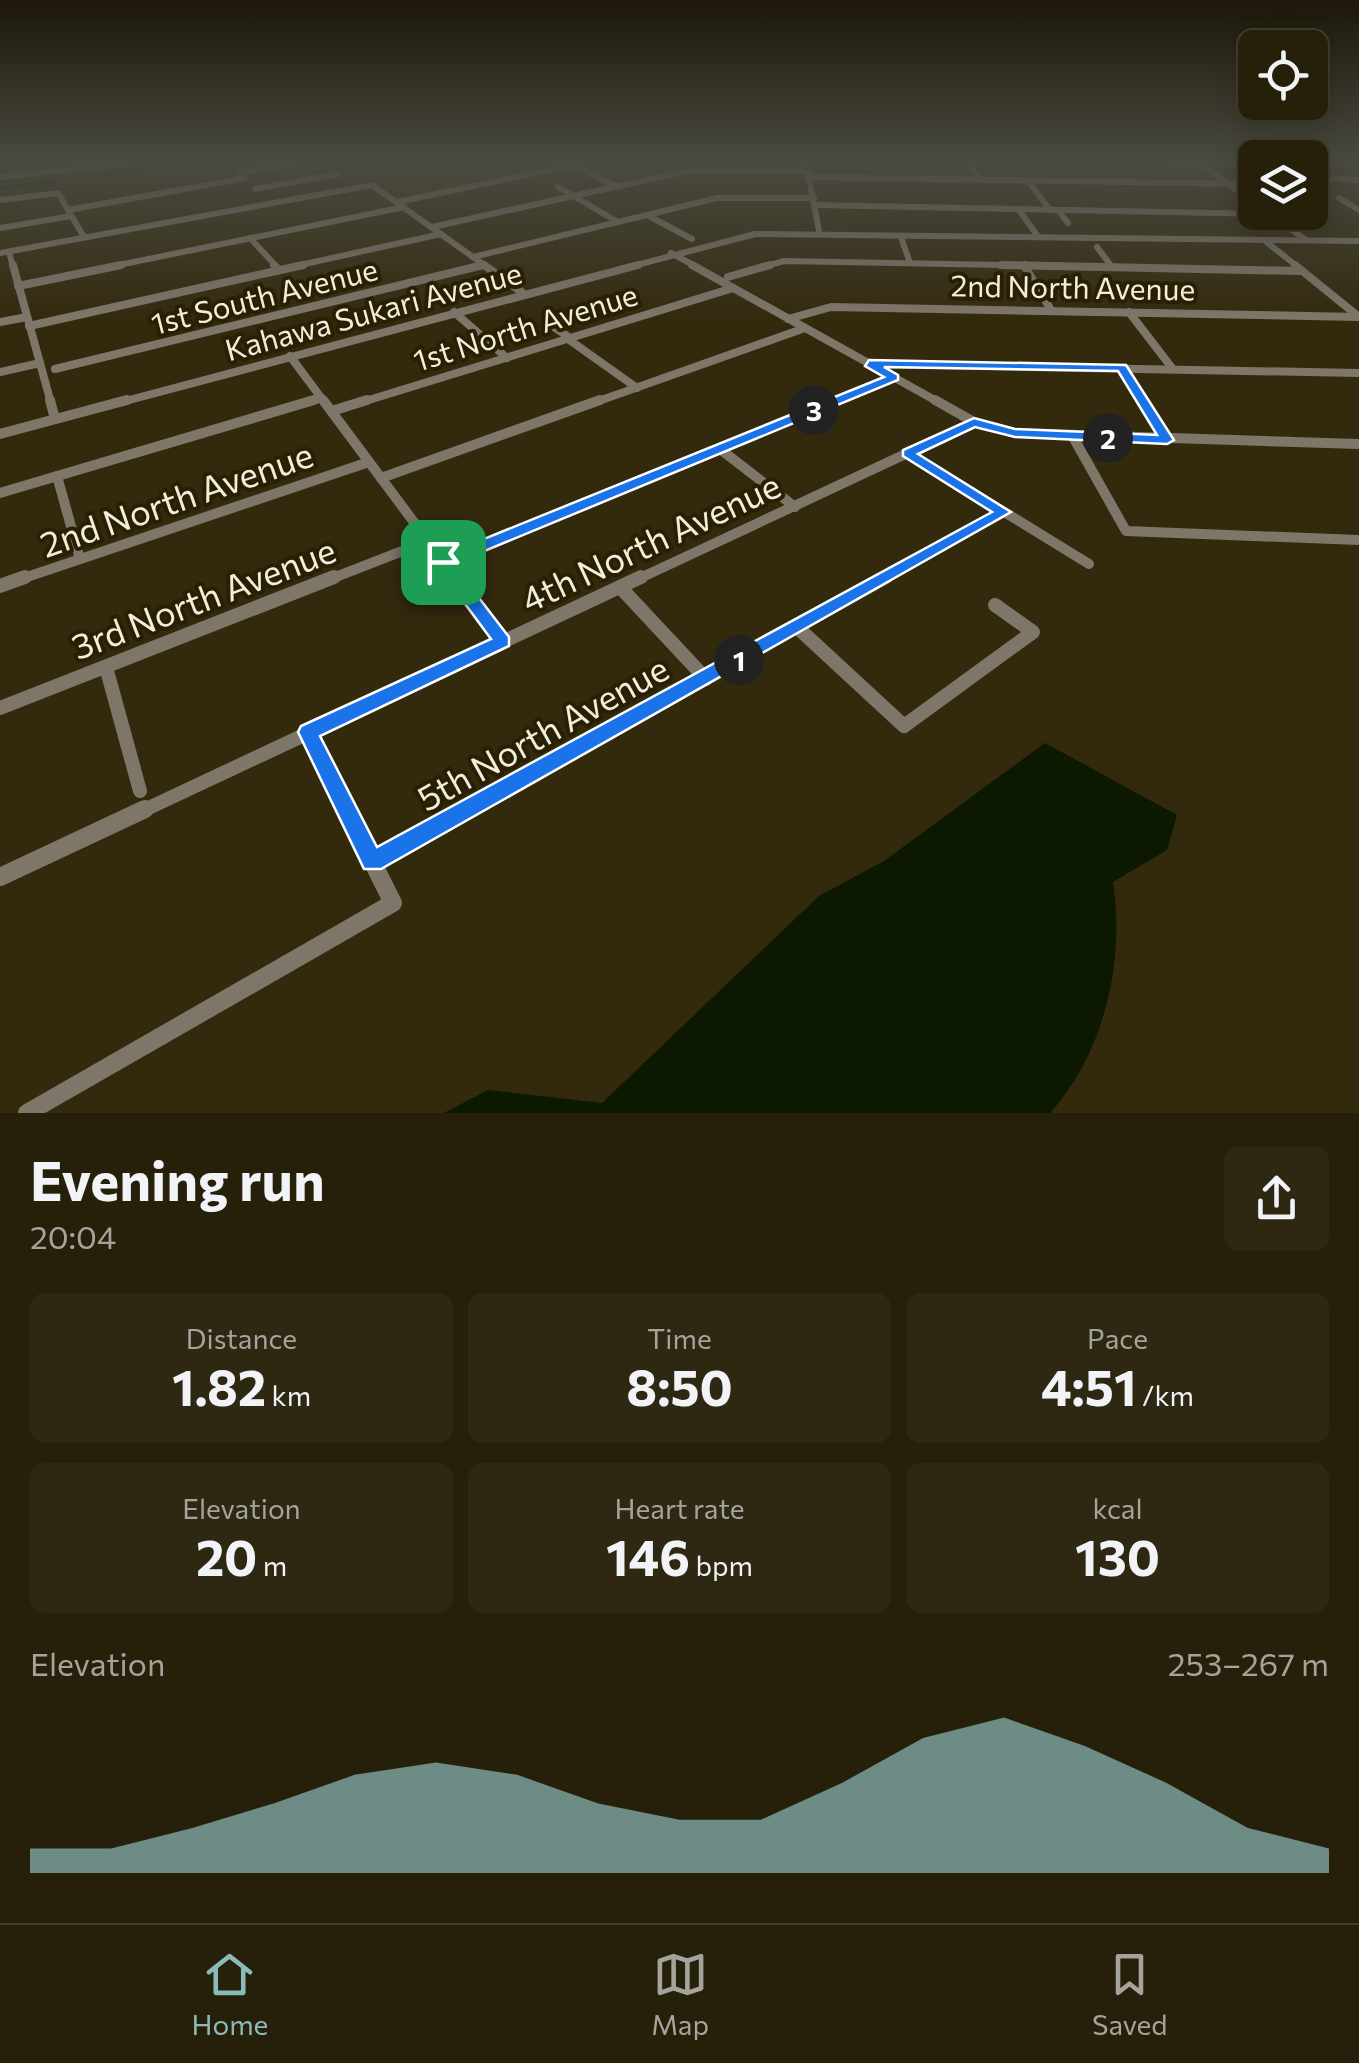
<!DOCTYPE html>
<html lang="en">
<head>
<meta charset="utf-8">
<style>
  :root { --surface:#26200a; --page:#2e2813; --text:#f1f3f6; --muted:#a4a39c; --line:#423e2b; --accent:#8bbbb9 }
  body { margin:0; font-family:Commissioner,sans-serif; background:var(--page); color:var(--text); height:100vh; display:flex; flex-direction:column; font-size:38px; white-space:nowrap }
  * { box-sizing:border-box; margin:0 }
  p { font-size:32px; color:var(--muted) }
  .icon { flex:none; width:55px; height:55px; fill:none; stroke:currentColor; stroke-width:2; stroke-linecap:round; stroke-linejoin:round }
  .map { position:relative; height:1113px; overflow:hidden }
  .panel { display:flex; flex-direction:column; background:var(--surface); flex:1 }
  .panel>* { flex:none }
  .tools { position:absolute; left:1238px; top:30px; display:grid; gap:20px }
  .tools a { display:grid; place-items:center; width:90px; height:90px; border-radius:15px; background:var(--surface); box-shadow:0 5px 25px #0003,0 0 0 2px var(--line); font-size:50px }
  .pin { position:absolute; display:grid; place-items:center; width:85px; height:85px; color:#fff; margin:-42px; border-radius:20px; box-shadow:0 5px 15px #0006 }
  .km { position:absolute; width:50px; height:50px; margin:-25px; border-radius:50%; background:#222; color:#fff; font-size:28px; line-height:50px; text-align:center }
  .round { display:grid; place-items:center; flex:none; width:105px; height:105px; border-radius:15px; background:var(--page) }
  .head { display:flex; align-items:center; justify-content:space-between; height:170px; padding:0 30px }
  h1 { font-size:55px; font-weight:700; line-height:75px }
  .stats { display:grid; grid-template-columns:repeat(3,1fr); gap:15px; height:170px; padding:10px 30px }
  .stats div { display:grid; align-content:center; border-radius:15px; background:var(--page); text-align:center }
  .stats b { font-size:50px; font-weight:700 }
  .stats small { font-size:28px; font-weight:400 }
  .stats p { font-size:28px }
  .chart { height:280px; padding:20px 30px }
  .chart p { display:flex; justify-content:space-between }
  .chart svg { width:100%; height:180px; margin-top:10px; fill:var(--accent); opacity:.7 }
  .tabs { display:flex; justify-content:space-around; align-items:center; height:140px; border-top:2px solid var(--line); background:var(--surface); font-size:28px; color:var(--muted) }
  .tabs a { display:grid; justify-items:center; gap:5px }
  .tabs .active { color:var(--accent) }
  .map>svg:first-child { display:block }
  .built { fill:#3a2f0a }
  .water { fill:#0d1800 }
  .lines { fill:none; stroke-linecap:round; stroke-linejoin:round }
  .stream { stroke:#0d1800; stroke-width:2.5 }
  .street-far4 { stroke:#7f766a; stroke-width:6 }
  .street-far3 { stroke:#7f766a; stroke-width:8 }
  .street-far2 { stroke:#7f766a; stroke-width:10 }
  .street-far1 { stroke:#7f766a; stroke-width:14 }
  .street { stroke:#7f766a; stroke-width:18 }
  .route { fill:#1a73e8; stroke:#fff; stroke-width:2.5; fill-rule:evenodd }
  .labels { text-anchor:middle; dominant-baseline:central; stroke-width:8; stroke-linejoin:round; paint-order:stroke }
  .far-street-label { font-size:30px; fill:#f2eddc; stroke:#292004 }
  .street-label { font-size:35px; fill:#f2eddc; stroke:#292004 }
</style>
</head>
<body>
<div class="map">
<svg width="1359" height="1113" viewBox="0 0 1359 1113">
  <rect width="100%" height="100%" fill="#332a0e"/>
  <path class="built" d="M493 162 516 174 398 199 373 181 361 183 333 163Z"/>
  <path class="water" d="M1045 743 1177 815 1167 850 1113 882C1125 961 1105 1052 1050 1113H444L488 1090 602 1103 819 896 884 861Z"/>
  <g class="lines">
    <path class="stream" d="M0 188 190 162"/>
    <g class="street-far4">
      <path d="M806 162 819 231"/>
      <path d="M968 162 980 179"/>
      <path d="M1113 162 1202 164"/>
      <path d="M1200 162 1255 204"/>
      <path d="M1224 162 1255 171"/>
      <path d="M574 165 615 186"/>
      <path d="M239 172 296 163"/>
      <path d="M0 177 136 162"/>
      <path d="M808 177 1255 184"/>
      <path d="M1310 177 1359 180"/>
      <path d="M1027 180 1050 210"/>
      <path d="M558 187 618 222"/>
      <path d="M255 189 338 174"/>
      <path d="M1339 198 1359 210"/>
      <path d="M0 200 58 193 84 237"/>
      <path d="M397 202 588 162"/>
      <path d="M815 205 1268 214"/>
      <path d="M68 210 245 178"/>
      <path d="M1019 210 1037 235"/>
      <path d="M1058 210 1068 223"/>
      <path d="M1267 212 1306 240"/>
      <path d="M1303 212 1309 216"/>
      <path d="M647 215 692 239"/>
      <path d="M432 227 692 170 807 171"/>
      <path d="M0 228 71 216"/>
      <path d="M901 237 910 263"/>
      <path d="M250 238 277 267"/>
      <path d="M1265 241 1298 267"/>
      <path d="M1097 247 1112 267"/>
      <path d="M9 252 13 267"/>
      <path d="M0 253 372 185 487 267"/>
      <path d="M671 253 697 267"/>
      <path d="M473 257 717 198H814"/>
      <path d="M109 267 404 207"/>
      <path d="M291 267 441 234"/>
      <path d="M473 267 483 265"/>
      <path d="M629 267 755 234 1359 241"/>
      <path d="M762 267 784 261 1124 267"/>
    </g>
    <g class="street-far3">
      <path d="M13 265 51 403"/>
      <path d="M274 265 279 270"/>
      <path d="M484 265 523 293"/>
      <path d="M692 265 940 403"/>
      <path d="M1001 265 1302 271"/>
      <path d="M1024 265 1051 310"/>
      <path d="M1295 265 1359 317"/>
      <path d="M728 277 770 265"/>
      <path d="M18 286 121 265"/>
      <path d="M454 312 507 358"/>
      <path d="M1129 312 1172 368"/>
      <path d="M788 319 831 307 1359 317"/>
      <path d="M0 322 27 317"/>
      <path d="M551 325 570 338"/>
      <path d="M29 326 303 265"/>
      <path d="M568 339 637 388"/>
      <path d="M290 356 325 403"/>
      <path d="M873 364 1359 373"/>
      <path d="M1122 368 1144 403"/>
      <path d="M55 369 483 265"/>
      <path d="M0 372 40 363"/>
      <path d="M118 403 638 265"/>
      <path d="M305 403 322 398"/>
      <path d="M359 403 733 288"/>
      <path d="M593 403 805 328"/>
      <path d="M830 403 893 377"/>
    </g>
    <g class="street-far2">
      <path d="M50 400 55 419"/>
      <path d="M323 400 457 580"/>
      <path d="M935 400 974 422 1015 433 1359 444"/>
      <path d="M1142 400 1167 440"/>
      <path d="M332 411 367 400"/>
      <path d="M0 434 127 400"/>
      <path d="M1073 437 1126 531 1359 540"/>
      <path d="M720 449 795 507"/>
      <path d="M908 453 1089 564"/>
      <path d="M57 476 80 559"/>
      <path d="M381 478 600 400"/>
      <path d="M0 493 314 400"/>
      <path d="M443 562 836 400"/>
      <path d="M18 580 369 462"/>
      <path d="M328 580 428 541"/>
      <path d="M636 580 974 422"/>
      <path d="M881 580 1004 512"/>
    </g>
    <g class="street-far1">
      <path d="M455 577 502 641"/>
      <path d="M0 586 25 577"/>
      <path d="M620 587 706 679"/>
      <path d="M798 628 904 726 1033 632 995 605"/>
      <path d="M106 667 140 791"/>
      <path d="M0 708 334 577"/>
      <path d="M308 732 348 812"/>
      <path d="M140 812 641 577"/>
      <path d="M463 812 886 577"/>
    </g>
    <g class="street">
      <path d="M372 862 468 809"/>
      <path d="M0 877 145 809"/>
      <path d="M27 1113 393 903 346 809"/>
    </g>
  </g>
  <linearGradient id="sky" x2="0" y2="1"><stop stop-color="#1c1708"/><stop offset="0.51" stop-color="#4a4a41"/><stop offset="1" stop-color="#4a4a41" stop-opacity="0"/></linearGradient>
  <rect width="1359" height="318" fill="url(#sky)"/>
  <path class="route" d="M869 360 1126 365 1174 440 1167 444 1015 437 975 427 918 454 1011 512 381 869H364L298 732 301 726 491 639 437 566V558L884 377 865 366ZM884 367 1118 371 1157 435 1015 429 974 418 903 450V456L992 512 377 847 320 736 509 646V637L453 564 898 380V375Z"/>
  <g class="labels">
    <g class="far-street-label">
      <text transform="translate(1073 286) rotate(1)">2nd North Avenue</text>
      <text transform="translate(264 295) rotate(-14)">1st South Avenue</text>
      <text transform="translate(373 310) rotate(-15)">Kahawa Sukari Avenue</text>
      <text transform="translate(525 326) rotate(-17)">1st North Avenue</text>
    </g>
    <g class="street-label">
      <text transform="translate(176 498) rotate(-19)">2nd North Avenue</text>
      <text transform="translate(650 541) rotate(-25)">4th North Avenue</text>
      <text transform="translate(203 597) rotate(-21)">3rd North Avenue</text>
      <text transform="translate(542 732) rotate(-29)">5th North Avenue</text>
    </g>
  </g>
</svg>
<div class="tools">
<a><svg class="icon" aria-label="locate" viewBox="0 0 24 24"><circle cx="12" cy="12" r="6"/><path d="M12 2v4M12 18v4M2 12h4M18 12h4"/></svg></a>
<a><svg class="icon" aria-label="layers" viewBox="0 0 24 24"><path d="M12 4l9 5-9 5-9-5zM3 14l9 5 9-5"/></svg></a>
</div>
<div class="pin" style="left:443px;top:562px;background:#1e9e55"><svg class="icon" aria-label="arrive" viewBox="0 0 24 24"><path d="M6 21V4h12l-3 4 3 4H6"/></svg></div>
<b class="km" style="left:739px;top:660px">1</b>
<b class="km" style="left:1108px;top:438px">2</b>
<b class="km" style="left:814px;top:410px">3</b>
</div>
<section class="panel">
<div class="head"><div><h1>Evening run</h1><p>20:04</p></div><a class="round"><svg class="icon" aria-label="share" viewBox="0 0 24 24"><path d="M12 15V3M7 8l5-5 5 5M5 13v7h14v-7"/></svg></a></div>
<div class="stats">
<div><p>Distance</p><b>1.82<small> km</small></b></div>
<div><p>Time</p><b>8:50</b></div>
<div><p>Pace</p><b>4:51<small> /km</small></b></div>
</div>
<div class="stats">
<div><p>Elevation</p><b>20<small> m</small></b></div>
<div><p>Heart rate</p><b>146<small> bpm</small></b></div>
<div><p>kcal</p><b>130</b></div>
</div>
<div class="chart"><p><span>Elevation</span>253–267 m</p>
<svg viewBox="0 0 160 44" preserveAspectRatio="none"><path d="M0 44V38L10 38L20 33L30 27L40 20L50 17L60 20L70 27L80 31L90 31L100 22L110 11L120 6L130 13L140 22L150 33L160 38V44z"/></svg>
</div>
</section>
<nav class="tabs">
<a class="active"><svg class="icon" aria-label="home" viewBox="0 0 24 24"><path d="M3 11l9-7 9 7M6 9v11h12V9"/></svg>Home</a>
<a><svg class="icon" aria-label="map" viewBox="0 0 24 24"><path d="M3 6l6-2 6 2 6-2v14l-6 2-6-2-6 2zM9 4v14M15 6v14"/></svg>Map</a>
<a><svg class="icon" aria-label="saved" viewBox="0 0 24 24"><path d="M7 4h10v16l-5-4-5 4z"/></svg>Saved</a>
</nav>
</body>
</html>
